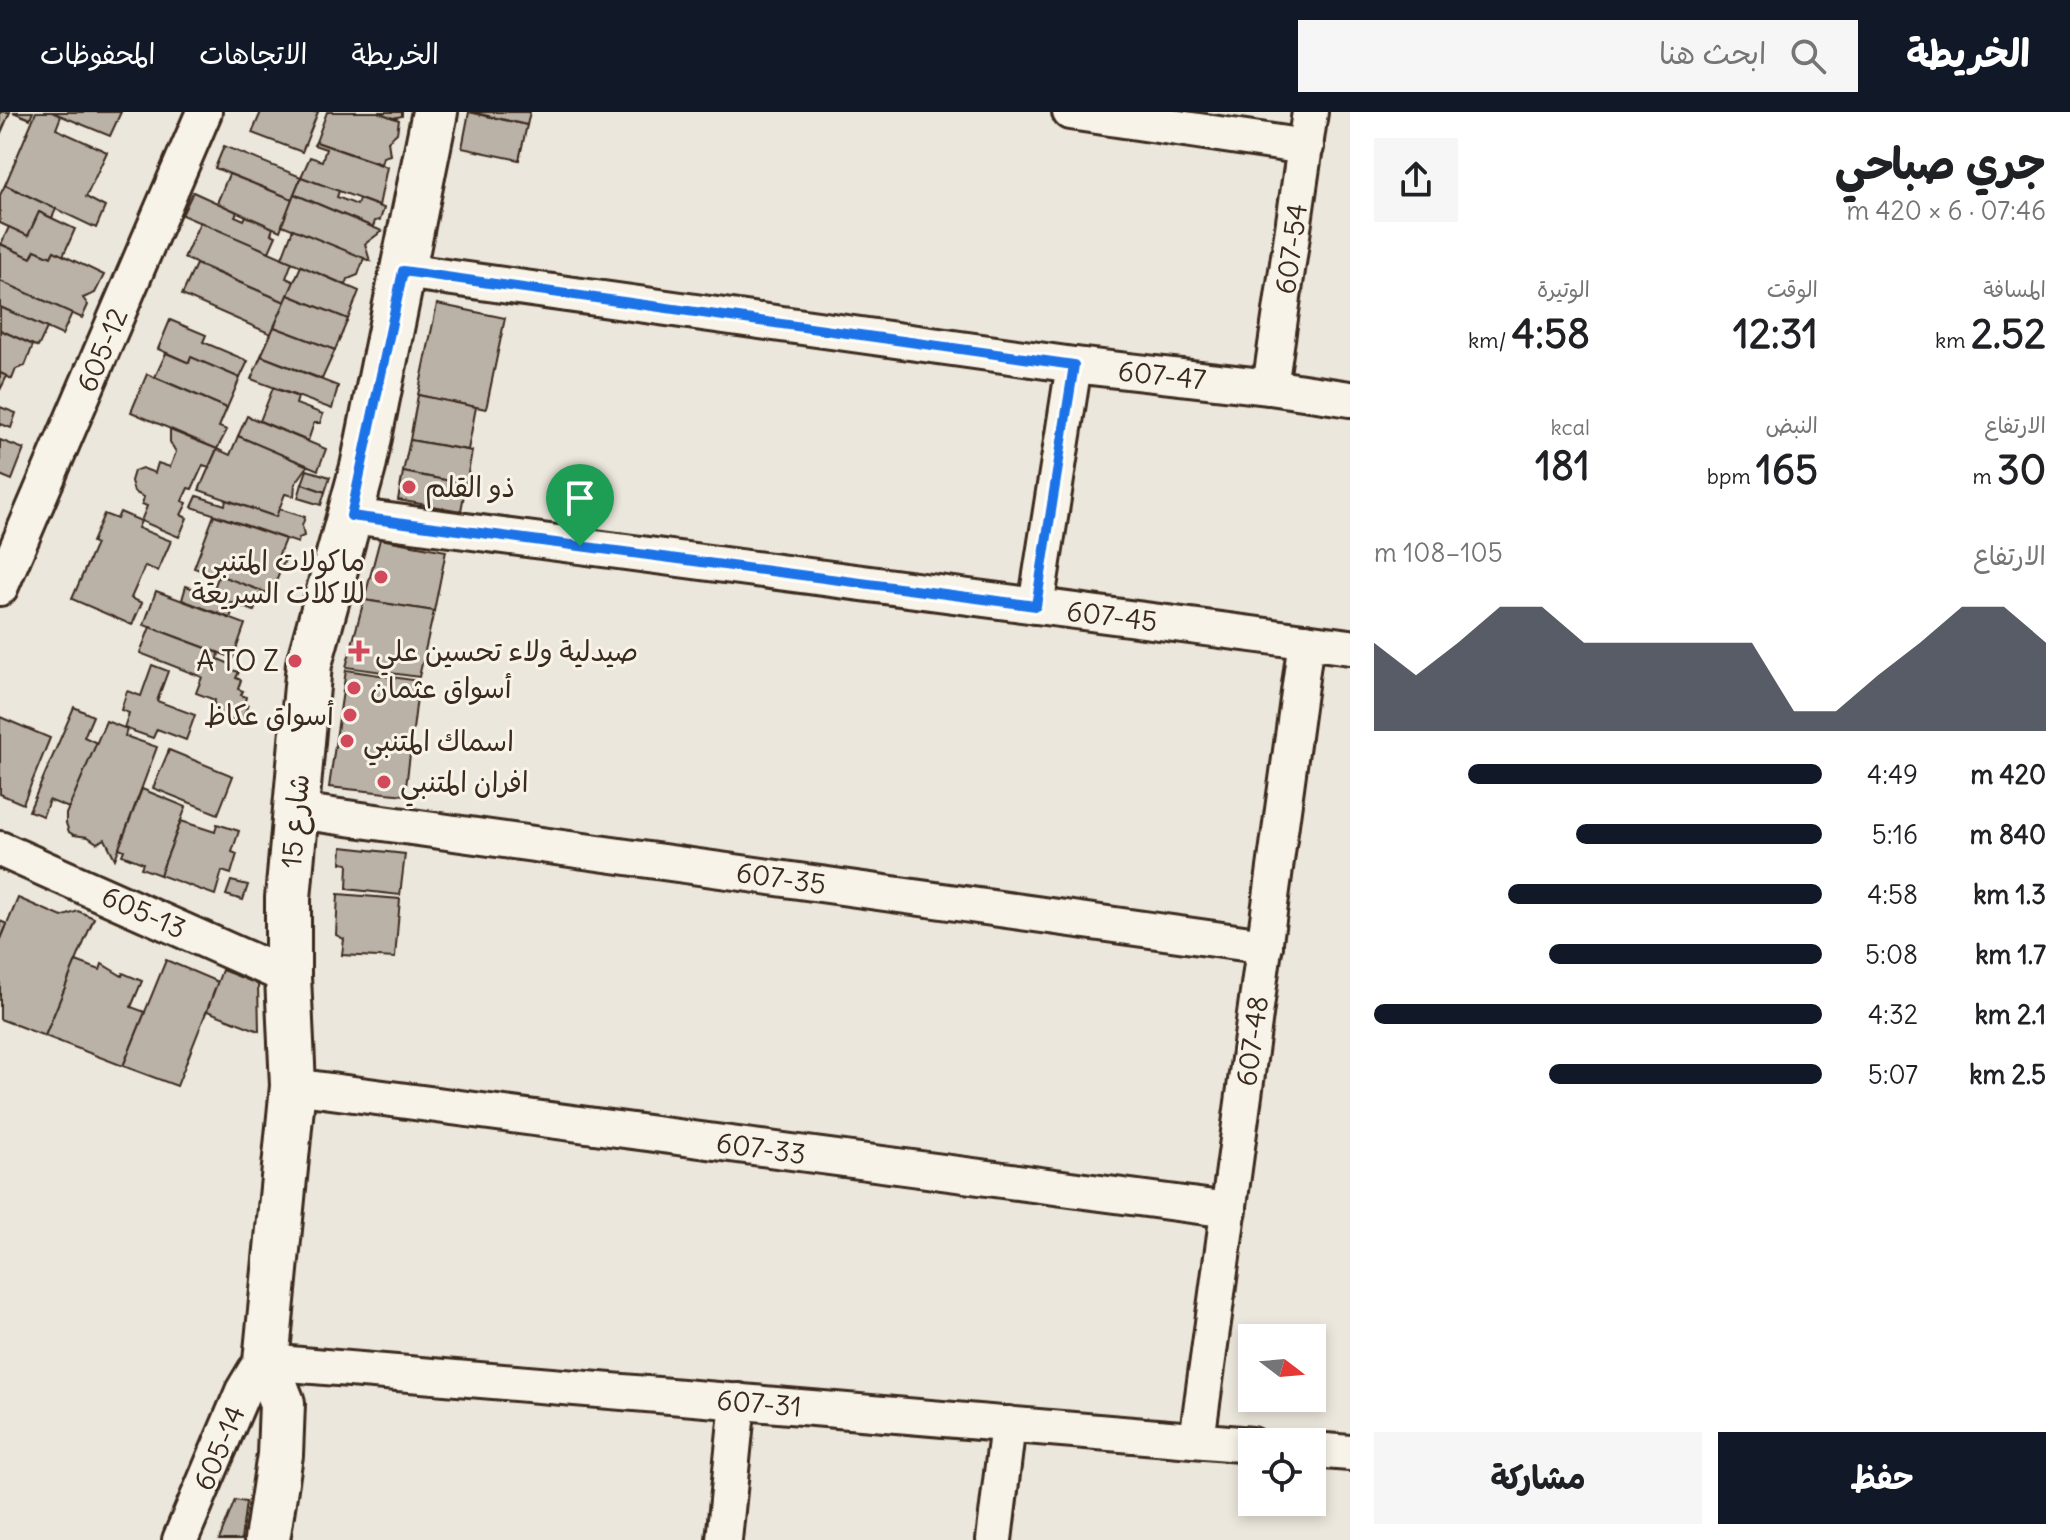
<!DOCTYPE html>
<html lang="ar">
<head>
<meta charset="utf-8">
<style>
  :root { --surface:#fff; --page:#f6f6f6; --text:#202124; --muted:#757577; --accent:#111827 }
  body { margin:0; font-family:Delius,"Playpen Sans Arabic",sans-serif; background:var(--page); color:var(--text); direction:rtl; height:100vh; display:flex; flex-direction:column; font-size:30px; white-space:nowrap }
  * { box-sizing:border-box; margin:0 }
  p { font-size:26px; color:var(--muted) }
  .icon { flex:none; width:44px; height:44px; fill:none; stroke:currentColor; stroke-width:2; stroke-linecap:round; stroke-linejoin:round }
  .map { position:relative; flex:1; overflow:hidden; direction:ltr }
  .side { display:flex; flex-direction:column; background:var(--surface); width:720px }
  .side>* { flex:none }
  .needle { width:52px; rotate:106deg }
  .controls { position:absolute; left:1238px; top:1212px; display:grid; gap:16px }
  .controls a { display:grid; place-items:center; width:88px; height:88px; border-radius:0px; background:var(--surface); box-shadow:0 4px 12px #0003; font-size:40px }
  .pin { position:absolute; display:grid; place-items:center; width:68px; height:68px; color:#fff; margin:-82px -34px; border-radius:50% 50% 50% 0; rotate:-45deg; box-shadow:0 0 8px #0007 }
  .pin .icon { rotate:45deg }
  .round { display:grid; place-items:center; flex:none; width:84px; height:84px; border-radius:0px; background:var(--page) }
  .overview { display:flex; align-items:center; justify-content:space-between; height:136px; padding:0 24px }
  h1 { font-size:44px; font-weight:700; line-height:60px }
  .figures { display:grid; grid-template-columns:repeat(3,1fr); gap:12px; height:136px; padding:8px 24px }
  .figures div { display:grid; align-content:center }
  .figures b { font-size:40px; font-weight:700 }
  .figures small { font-size:22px; font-weight:400 }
  .figures p { font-size:22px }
  .chart { height:224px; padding:16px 24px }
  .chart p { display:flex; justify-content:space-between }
  .chart svg { width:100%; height:144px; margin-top:8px; fill:var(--accent); opacity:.7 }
  .cta { display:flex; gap:16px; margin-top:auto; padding:16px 24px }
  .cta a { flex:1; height:92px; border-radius:0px; background:var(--accent); color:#fff; font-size:32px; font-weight:700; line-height:92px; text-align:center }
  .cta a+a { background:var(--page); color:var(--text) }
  ul { padding:0 24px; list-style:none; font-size:26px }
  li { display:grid; grid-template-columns:128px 96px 1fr; align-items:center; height:60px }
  li i { height:20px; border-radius:10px; background:var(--accent) }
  header { display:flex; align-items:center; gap:48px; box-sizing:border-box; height:112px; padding:0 40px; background:var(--accent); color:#fff }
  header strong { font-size:38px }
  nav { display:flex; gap:44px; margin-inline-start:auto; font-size:28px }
  .search { width:560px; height:72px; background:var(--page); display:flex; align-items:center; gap:20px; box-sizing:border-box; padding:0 28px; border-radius:0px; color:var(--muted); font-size:30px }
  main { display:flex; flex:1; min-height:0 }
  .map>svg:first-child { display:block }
  .building { fill:#bab2a7; stroke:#3b2a1e; stroke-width:2 }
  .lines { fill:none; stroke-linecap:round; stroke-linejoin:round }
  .street-casing { stroke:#3b2a1e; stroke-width:40 }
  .secondary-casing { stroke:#3b2a1e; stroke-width:50 }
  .street { stroke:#f7f3e8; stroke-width:34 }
  .secondary { stroke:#f7f3e8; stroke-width:44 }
  .route-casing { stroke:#fff; stroke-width:16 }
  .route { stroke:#1a73e8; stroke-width:10 }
  .poi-dot { fill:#d1495b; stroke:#f7f3e8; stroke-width:3 }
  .labels { text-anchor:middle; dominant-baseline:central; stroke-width:6; stroke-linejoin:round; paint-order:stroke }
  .street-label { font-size:28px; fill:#3b2a1e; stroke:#f7f3e8 }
  .poi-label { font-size:28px; fill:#3b2a1e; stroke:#f7f3e8; text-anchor:start }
</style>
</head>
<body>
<header>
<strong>الخريطة</strong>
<div class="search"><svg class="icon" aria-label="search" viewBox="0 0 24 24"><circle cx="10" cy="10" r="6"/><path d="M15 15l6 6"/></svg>ابحث هنا</div>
<nav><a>الخريطة</a><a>الاتجاهات</a><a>المحفوظات</a></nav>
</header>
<main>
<section class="side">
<div class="overview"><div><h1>جري صباحي</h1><p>07:46 · 6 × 420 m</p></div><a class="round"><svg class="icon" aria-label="share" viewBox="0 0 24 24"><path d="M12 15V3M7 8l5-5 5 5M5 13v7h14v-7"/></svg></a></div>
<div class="figures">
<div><p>المسافة</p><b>2.52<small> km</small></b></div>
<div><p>الوقت</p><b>12:31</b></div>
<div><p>الوتيرة</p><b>4:58<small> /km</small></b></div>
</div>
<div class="figures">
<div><p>الارتفاع</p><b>30<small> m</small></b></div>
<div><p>النبض</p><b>165<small> bpm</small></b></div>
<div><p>kcal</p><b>181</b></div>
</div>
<div class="chart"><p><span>الارتفاع</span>105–108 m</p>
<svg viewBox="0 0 160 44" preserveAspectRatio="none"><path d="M0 44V17L10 27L20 17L30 6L40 6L50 17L60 17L70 17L80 17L90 17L100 38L110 38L120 27L130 17L140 6L150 6L160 17V44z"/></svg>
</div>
<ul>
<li><b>420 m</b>4:49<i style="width:79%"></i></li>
<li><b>840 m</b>5:16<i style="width:55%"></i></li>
<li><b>1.3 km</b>4:58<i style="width:70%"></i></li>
<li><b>1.7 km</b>5:08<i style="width:61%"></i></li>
<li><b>2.1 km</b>4:32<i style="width:100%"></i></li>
<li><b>2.5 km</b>5:07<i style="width:61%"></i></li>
</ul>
<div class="cta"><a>حفظ</a><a>مشاركة</a></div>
</section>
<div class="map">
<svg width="1350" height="1428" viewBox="0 0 1350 1428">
  <rect width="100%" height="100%" fill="#ece7dc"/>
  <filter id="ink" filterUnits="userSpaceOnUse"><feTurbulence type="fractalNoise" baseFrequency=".0125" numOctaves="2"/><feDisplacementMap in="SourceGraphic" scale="16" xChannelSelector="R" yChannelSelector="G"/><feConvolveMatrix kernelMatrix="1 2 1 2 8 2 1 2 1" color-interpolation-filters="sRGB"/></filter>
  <g filter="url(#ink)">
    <g class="building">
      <path d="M0 0H10L0 23Z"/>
      <path d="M13 0H33L30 7Z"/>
      <path d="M36 0H52L61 4 56 17 107 40 86 85 105 95 96 116 5 73Z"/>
      <path d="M52 0H121L110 24Z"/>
      <path d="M261 0H318L302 40 252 21Z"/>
      <path d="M327 0H378L399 8 397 21 388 29 390 43 383 45 381 52 316 30Z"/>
      <path d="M378 0H402V4L393 6Z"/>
      <path d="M469 0 527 13 519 48 462 36Z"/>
      <path d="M471 0H530L527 13Z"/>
      <path d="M316 30 387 55 379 94 301 65 310 45 322 49 326 37 314 33Z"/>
      <path d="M224 34 301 65 292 87 215 56Z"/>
      <path d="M229 62 292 87 280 119 217 91Z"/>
      <path d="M301 65 339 79 337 85 357 93 359 87 384 96 380 108 375 109 373 115 294 82Z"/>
      <path d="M5 73 56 97 52 106 39 100 28 124 0 111V83Z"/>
      <path d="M193 80 237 100 235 104 244 108 246 104 273 116 271 122 276 124 269 140 182 103Z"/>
      <path d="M294 82 382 119 365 132 370 149 282 113Z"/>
      <path d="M39 100 75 117 63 144 54 139 51 145 35 138 31 146 1 132 9 115 28 124Z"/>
      <path d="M200 110 292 150 286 166 295 170 285 190 184 146Z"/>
      <path d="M293 117 364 146 358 163 348 167 346 173 282 146Z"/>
      <path d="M0 132 31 146 35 138 51 145 54 139 104 163 95 181 83 186 88 193 82 206 0 169Z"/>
      <path d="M196 152 285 190 271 222 182 183Z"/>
      <path d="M301 154 359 179 348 207 288 183Z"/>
      <path d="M0 169 72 201 62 223 0 195Z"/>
      <path d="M288 183 348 207 335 238 274 215Z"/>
      <path d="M437 192 505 206 486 297 418 283Z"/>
      <path d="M0 195 47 216 38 235 0 218Z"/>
      <path d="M170 208 206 223 203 230 248 249 240 266 191 245 189 251 158 237Z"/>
      <path d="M274 215 335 238 322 267 261 244Z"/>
      <path d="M0 218 33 233 25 254 16 257 12 267 0 261Z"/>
      <path d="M166 241 189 251 191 245 240 266 227 296 155 265Z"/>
      <path d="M261 244 338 274 332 297 251 267Z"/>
      <path d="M0 261 7 264 0 278Z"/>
      <path d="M147 262 227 296 219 315 227 318 217 337 131 300Z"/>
      <path d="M273 276 298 285 296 292 323 302 320 311H314L308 329 260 309Z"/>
      <path d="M418 283 476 295 468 338 410 328Z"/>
      <path d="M0 295 16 301 11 316 1 312 0 314Z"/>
      <path d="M247 304 326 337 318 358 238 324Z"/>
      <path d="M170 318 217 337 209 355 203 353 192 377 188 376 182 389 187 391 181 403 187 406 179 425 141 409 147 394 142 392 144 385 134 380 131 369 134 359 142 356 155 361 158 351 170 355 176 340 170 330Z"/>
      <path d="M238 324 308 354 295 372 294 384 285 382 276 405 199 378 217 337 230 343Z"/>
      <path d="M0 328 24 337 12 368 0 363Z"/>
      <path d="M410 328 472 339 466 372 403 360Z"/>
      <path d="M307 358 330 365 325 380 302 372Z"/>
      <path d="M403 360 466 372 461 399 398 388Z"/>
      <path d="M302 372 325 380 321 393 298 386Z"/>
      <path d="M197 384 225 393 226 388 276 405 279 397 305 405 302 414 304 424 299 426 298 431 192 395Z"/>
      <path d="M120 400 141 409 138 416 171 429 158 459 145 454 131 486 142 491 132 513 72 487 96 432 92 430 104 402 117 407Z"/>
      <path d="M214 403 285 427 279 442 286 445 271 482 194 456Z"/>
      <path d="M380 427 446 439 434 499 364 488Z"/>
      <path d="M219 463 262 479 254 499 211 484Z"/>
      <path d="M186 474 235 492 230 506 182 488Z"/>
      <path d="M156 479 245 512 233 546 144 513Z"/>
      <path d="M364 488 434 499 419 565 346 555Z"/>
      <path d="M150 515 219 541 218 547 232 553V558L239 560 236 566 241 568 238 577 243 579 241 583 246 585 244 592 248 593 242 608 236 605 234 609 221 604 220 607 210 602 215 588 196 581 202 565 140 541Z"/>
      <path d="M152 553 168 559 157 589 195 603 186 628 157 617 153 626 124 616 129 601 121 598 127 579 141 584Z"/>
      <path d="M346 558 419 569 405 683 329 675Z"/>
      <path d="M74 595 93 604 84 625 97 631 69 696 49 688 43 704 29 699Z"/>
      <path d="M0 605 50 626 23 692 0 682Z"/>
      <path d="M106 609 127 617 125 624 157 635 115 747 105 727 97 731 88 725 74 723 69 720 66 711V702Z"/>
      <path d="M169 638 233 664 218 702 153 676Z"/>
      <path d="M142 677 186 695 160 763 141 756 143 751 122 743 124 738 119 736Z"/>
      <path d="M181 709 215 720 217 712 239 719 232 740 237 742 231 762 222 759 215 783 160 763Z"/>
      <path d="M342 735 405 742 400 783 347 777 348 752 341 751Z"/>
      <path d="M231 769 248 773 243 788 226 783Z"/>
      <path d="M338 782 400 787 395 846 342 843 344 827 336 823Z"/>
      <path d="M18 786 62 805 78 799 94 806 45 924 0 907V829Z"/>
      <path d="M0 809 7 812 0 829Z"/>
      <path d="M166 848 218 870 177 974 123 954Z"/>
      <path d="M76 849 100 858 102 852 122 864 123 861 142 869 131 895 145 900 123 954 45 924Z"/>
      <path d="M222 858 258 872 259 919 207 899Z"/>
      <path d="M235 1388 246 1390 241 1428H219Z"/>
    </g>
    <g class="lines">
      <defs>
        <g id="street">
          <path d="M1070 0 1306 35"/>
          <path d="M403 159 1074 253 1270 275 1350 287"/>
          <path d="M1270 275 1310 0"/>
          <path d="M351 404 1350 535"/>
          <path d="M0 476 204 0"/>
          <path d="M1036 494 1074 253"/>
          <path d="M297 699 1265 834"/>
          <path d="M0 737 288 865"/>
          <path d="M293 974 1229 1098"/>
          <path d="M1197 1328 1306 529"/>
          <path d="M1312 1338 1350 1341"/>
          <path d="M180 1428 243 1279 255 1259 266 1250 1252 1333"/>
          <path d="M724 1428 738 1289"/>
          <path d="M994 1428 1008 1312"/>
        </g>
        <path id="secondary" d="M267 1428 280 1343 282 1291 266 1250 293 974 288 865V786L309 552 363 355 435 0"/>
      </defs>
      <use href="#street" class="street-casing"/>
      <use href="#secondary" class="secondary-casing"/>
      <use href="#street" class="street"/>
      <use href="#secondary" class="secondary"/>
    </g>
  </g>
  <g class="lines" filter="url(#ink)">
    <defs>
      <path id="route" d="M403 159 1074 253 1036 494 351 404Z"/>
    </defs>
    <use href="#route" class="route-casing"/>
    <use href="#route" class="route"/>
  </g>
  <g class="poi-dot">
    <circle cx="409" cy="375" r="8"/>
    <circle cx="381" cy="465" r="8"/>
    <path d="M355 527h8v8h8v8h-8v8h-8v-8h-8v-8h8z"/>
    <circle cx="295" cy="549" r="8"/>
    <circle cx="354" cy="576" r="8"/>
    <circle cx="350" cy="603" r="8"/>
    <circle cx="347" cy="629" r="8"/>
    <circle cx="384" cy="670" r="8"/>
  </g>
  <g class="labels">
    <g class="street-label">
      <text transform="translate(1291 137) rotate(-82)">607-54</text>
      <text transform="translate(102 238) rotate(-67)">605-12</text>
      <text transform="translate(1162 263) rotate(6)">607-47</text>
      <text transform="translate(1112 504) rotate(7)">607-45</text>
      <text transform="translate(295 709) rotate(-85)">شارع 15</text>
      <text transform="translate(781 766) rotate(8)">607-35</text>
      <text transform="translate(144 800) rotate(24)">605-13</text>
      <text transform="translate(1252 929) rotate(-82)">607-48</text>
      <text transform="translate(761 1036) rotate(8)">607-33</text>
      <text transform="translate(759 1291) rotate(5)">607-31</text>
      <text transform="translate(219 1336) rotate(-67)">605-14</text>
    </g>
    <g class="poi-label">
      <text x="425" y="375">ذو القلم</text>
      <text x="365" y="449" text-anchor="end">ماكولات المتنبي<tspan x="365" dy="32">للاكلات السريعة</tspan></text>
      <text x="375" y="539">صيدلية ولاء تحسين علي</text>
      <text x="279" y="549" text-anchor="end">A TO Z</text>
      <text x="370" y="576">أسواق عثمان</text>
      <text x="334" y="603" text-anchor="end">أسواق عكاظ</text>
      <text x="363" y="629">اسماك المتنبي</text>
      <text x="400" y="670">افران المتنبي</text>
    </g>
  </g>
</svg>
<div class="controls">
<a><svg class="needle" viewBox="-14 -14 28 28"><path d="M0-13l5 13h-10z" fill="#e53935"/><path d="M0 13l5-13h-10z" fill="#757577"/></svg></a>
<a><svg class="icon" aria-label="locate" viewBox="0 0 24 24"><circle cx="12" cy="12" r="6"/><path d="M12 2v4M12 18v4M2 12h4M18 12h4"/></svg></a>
</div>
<div class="pin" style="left:580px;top:434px;background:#1e9e55"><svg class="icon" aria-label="arrive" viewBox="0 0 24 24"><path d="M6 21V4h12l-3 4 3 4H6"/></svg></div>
</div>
</main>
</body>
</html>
